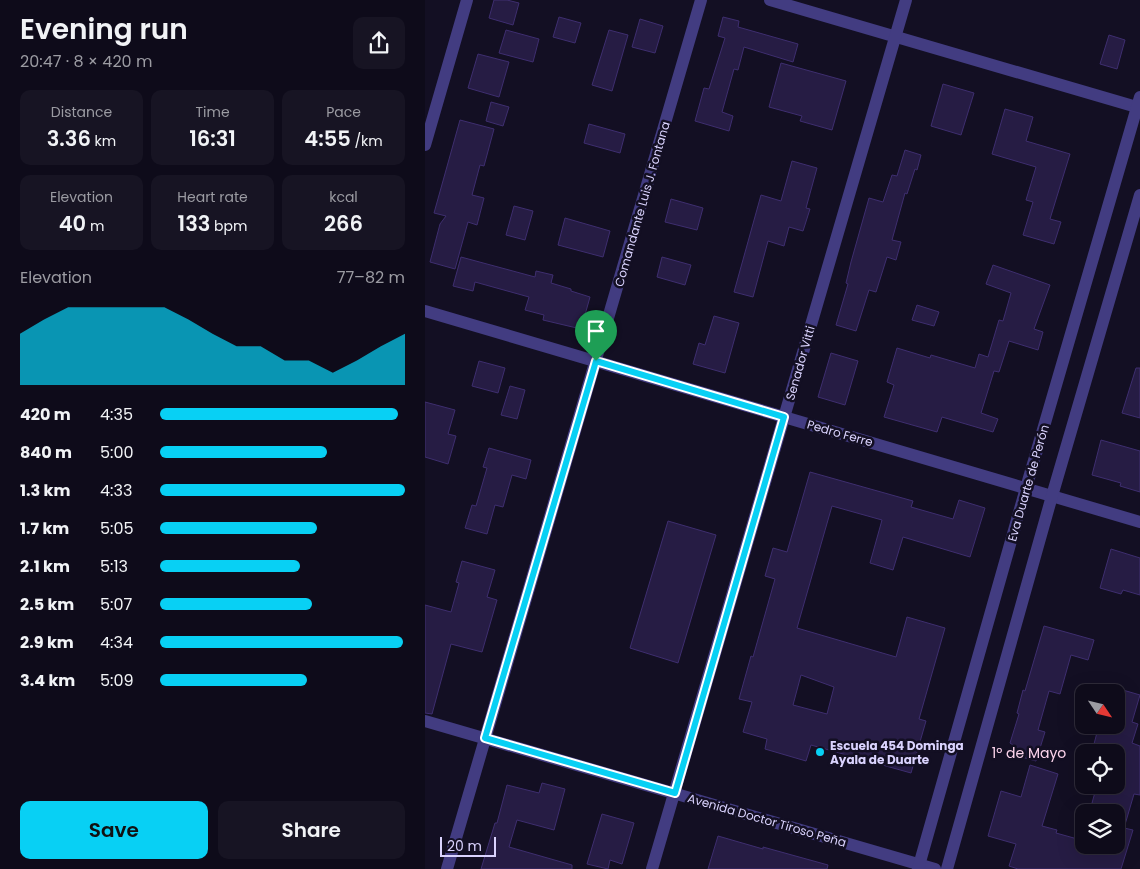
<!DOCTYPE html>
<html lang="en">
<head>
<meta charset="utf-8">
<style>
  :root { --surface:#0e0b1a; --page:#171423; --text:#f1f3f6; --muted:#9b9ba2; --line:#2e2b39; --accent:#08d0f4 }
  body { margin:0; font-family:Poppins,sans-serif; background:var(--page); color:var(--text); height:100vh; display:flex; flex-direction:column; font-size:19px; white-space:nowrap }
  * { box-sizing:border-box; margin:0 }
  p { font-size:16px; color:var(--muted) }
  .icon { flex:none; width:28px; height:28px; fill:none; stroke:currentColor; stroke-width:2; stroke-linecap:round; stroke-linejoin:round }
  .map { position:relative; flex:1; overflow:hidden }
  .side { display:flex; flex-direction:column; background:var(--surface); width:425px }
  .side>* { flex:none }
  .needle { width:32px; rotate:125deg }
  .buttons { position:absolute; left:650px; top:684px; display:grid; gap:10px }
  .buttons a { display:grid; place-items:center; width:50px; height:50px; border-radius:10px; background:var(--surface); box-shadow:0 5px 20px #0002,0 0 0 1px var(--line); font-size:25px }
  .scale { position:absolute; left:15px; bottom:12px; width:56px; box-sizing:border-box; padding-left:5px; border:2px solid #dad3fe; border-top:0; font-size:14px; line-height:18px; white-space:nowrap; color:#dad3fe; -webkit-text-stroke:4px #130f23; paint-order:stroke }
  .pin { position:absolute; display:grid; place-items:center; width:42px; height:42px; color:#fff; margin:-51px -21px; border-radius:50% 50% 50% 0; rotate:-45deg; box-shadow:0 0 5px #0007 }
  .pin .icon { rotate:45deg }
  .round { display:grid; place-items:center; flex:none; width:52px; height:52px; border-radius:10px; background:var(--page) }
  .head { display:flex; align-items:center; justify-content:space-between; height:85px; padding:0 20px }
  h1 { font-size:28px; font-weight:600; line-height:38px }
  .stats { display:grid; grid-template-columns:repeat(3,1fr); gap:8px; height:85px; padding:5px 20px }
  .stats div { display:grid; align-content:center; border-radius:10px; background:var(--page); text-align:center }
  .stats b { font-size:21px; font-weight:600 }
  .stats small { font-size:14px; font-weight:400 }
  .stats p { font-size:14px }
  .chart { height:140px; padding:10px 20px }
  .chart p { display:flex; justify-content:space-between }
  .chart svg { width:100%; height:90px; margin-top:5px; fill:var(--accent); opacity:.7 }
  .action { display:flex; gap:10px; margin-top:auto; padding:10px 20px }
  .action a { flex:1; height:58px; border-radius:10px; background:var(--accent); color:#111; font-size:20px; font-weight:600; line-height:58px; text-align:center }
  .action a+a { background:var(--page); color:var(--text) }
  ul { padding:0 20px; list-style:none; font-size:16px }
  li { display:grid; grid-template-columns:80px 60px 1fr; align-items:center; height:38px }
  li i { height:12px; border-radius:6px; background:var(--accent) }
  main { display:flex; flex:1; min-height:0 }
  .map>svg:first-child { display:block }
  .building { fill:#261c44; stroke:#3e2e6f; fill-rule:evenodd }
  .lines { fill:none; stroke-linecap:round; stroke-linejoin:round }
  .minor { stroke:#423c81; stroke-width:12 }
  .tertiary { stroke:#423c81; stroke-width:12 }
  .route-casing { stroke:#fff; stroke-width:10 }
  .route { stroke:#08d0f4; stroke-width:6 }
  .poi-dot { fill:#08d0f4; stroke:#130f23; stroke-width:2 }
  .labels { text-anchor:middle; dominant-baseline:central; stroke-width:5; stroke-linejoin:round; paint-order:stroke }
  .street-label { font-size:12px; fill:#dad3fe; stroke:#130f23 }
  .poi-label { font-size:12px; font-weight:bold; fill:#dad3fe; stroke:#130f23; text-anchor:start }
  .neighbourhood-label { font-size:14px; fill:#fed5ed; stroke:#130f23 }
</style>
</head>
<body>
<main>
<section class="side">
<div class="head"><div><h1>Evening run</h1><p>20:47 · 8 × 420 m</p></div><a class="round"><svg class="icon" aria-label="share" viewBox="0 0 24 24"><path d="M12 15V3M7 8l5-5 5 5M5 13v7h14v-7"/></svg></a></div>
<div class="stats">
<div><p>Distance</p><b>3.36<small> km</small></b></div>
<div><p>Time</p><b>16:31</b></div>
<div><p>Pace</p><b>4:55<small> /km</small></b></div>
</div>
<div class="stats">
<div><p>Elevation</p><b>40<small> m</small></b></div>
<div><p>Heart rate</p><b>133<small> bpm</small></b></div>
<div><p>kcal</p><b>266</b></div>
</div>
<div class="chart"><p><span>Elevation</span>77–82 m</p>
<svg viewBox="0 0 160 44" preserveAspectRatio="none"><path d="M0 44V19L10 12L20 6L30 6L40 6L50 6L60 6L70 12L80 19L90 25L100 25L110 32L120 32L130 38L140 32L150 25L160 19V44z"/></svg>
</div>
<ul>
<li><b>420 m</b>4:35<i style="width:97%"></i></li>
<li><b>840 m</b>5:00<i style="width:68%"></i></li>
<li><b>1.3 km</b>4:33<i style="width:100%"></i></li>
<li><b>1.7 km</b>5:05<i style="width:64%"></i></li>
<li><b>2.1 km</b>5:13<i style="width:57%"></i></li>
<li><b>2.5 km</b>5:07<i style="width:62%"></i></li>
<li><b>2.9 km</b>4:34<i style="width:99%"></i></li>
<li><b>3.4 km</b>5:09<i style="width:60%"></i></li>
</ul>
<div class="action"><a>Save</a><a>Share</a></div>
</section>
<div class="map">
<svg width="715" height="869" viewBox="0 0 715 869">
  <rect width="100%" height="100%" fill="#130f23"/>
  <g class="building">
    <path d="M69 0H82L94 3 88 25 64 18Z"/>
    <path d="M134 17 156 23 150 43 128 37Z"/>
    <path d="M298 17 314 21 313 27 373 44 368 62 319 47 313 70 309 69 297 112 308 116 304 131 270 121 279 88 284 89 300 38 293 36Z"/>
    <path d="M215 19 238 26 230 53 207 47Z"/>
    <path d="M81 30 114 39 108 62 74 53Z"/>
    <path d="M184 30 203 35 187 91 167 85Z"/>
    <path d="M684 35 700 40 692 69 675 64Z"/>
    <path d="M53 54 84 62 74 97 43 88Z"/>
    <path d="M356 63 421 81 407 130 375 121 377 116 344 107Z"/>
    <path d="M518 84 549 93 536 135 506 126Z"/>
    <path d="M66 102 84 107 78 126 61 121Z"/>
    <path d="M580 109 608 117 601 141 645 154 625 219 636 222 629 244 598 235 608 202 601 200 611 167 567 154Z"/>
    <path d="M35 120 69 129 59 166 55 165 47 195 59 198 52 225 43 222 30 269 5 262 15 224 21 216 9 213Z"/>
    <path d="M164 124 200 134 195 153 159 143Z"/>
    <path d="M480 150 496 155 492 170 490 169 482 194 480 193 467 240 476 242 471 260 462 257 451 292 444 290 431 331 411 325 423 284 421 283 426 262 444 198 458 202 467 175 472 176Z"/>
    <path d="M367 161 392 168 381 208 385 209 378 231 364 227 359 246 343 241 328 297 309 292 336 195 356 201Z"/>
    <path d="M246 199 278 208 272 230 240 222Z"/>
    <path d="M89 206 108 211 100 240 81 235Z"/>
    <path d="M140 218 185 231 178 257 133 245Z"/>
    <path d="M36 257 110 277 111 271 128 275 126 283 146 289V291L165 297 156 329 118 320 119 315 100 310 104 297 50 282 48 291 28 286Z"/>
    <path d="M237 257 266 265 260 285 232 277Z"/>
    <path d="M568 265 625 285 609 329 618 332 613 350 584 341 574 372 569 371 556 413 573 419 568 432 517 417 512 432 459 417 469 385 462 382 472 348 505 358 506 355 550 368 554 354 563 357 574 320 578 321 586 293 561 284Z"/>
    <path d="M492 305 514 312 509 326 487 320Z"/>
    <path d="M289 316 314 323 300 373 268 364 274 343 280 345Z"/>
    <path d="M406 353 433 361 420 405 393 397Z"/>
    <path d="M54 361 80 368 73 393 47 386Z"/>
    <path d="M711 368H715V418L697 413Z"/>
    <path d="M85 386 100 390 92 419 76 415Z"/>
    <path d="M0 402 30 410 23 434 31 436 23 464 0 457Z"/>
    <path d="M676 440 715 451V492L695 486 696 483 667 475Z"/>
    <path d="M64 448 106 460 101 479 87 475 78 507 70 505 62 534 40 528 47 505 51 506 62 468 58 467Z"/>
    <path d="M385 472 488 501 486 507 528 519 534 500 560 508 545 557 478 537 468 570 445 563 457 520 407 506 372 628 471 657 482 617 520 628 494 719 501 721 486 773 386 745 381 761 340 749 342 739 318 732 327 702 314 699 326 656 328 657 350 579 340 576 348 548 362 552ZM376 675 409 687 402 714 368 705Z"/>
    <path d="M243 521 291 535 253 663 205 648Z"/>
    <path d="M686 549 715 558V595L698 590 696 594 675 588Z"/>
    <path d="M37 561 70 570 62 597 72 600 57 652 26 644 7 714 0 713V605L26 612 34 583 31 582Z"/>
    <path d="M619 626 669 640 663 660 646 655 635 694 624 691 613 730 620 732 611 761 586 754 588 745 585 743 594 714 592 713 598 690 600 691Z"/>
    <path d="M691 688 715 695 707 722 713 724 707 743 715 746V795L709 794 699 828 708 830 696 869H593L584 866 591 844 563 836 576 791 596 797 605 765 633 774 617 826 632 830 631 833 656 840 654 845H691V810L667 803 672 785H691V752H682L684 748 669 744 674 725H691Z"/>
    <path d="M117 783 140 789 129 830 92 820 84 847 147 865V869H56L70 823H72L82 785 114 793Z"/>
    <path d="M177 814 209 823 197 864 185 860 183 869 162 864Z"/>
    <path d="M293 836 338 849V847L403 865 402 869H283Z"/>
  </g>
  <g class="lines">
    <g class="minor">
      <path d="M345 0 715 108"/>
      <path d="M0 145 42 0"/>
      <path d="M0 311 715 522"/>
      <path d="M22 869 276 0"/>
      <path d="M227 869 481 0"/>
    </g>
    <g class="tertiary">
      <path d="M0 721 510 869"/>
      <path d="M493 869 601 488 715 97"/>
      <path d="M522 869 627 496 715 195"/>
    </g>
  </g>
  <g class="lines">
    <defs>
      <path id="route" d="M171 361 359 417 250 793 60 738Z"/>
    </defs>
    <use href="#route" class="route-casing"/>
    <use href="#route" class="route"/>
  </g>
  <circle class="poi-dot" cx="395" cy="752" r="5"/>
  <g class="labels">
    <g class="street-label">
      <text transform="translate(217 204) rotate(-74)">Comandante Luis J. Fontana</text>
      <text transform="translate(375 363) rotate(-74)">Senador Vitti</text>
      <text transform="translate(415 433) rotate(16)">Pedro Ferre</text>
      <text transform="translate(603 483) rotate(-74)">Eva Duarte de Perón</text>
      <text transform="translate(342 820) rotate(16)">Avenida Doctor Tiroso Peña</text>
    </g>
    <g class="poi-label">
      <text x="405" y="745">Escuela 454 Dominga<tspan x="405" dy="14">Ayala de Duarte</tspan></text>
    </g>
    <g class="neighbourhood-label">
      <text x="604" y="753">1º de Mayo</text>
    </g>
  </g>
</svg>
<div class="buttons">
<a><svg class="needle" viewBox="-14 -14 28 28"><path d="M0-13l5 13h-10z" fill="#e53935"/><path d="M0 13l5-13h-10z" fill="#9b9ba2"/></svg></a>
<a><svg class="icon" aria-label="locate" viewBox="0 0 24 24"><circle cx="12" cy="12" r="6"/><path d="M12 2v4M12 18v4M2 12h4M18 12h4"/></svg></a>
<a><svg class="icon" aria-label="layers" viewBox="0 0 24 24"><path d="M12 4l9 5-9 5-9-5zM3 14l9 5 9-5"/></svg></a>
</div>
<div class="scale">20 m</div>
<div class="pin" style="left:171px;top:361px;background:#1e9e55"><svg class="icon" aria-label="arrive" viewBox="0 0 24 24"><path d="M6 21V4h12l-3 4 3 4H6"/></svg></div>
</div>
</main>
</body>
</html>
